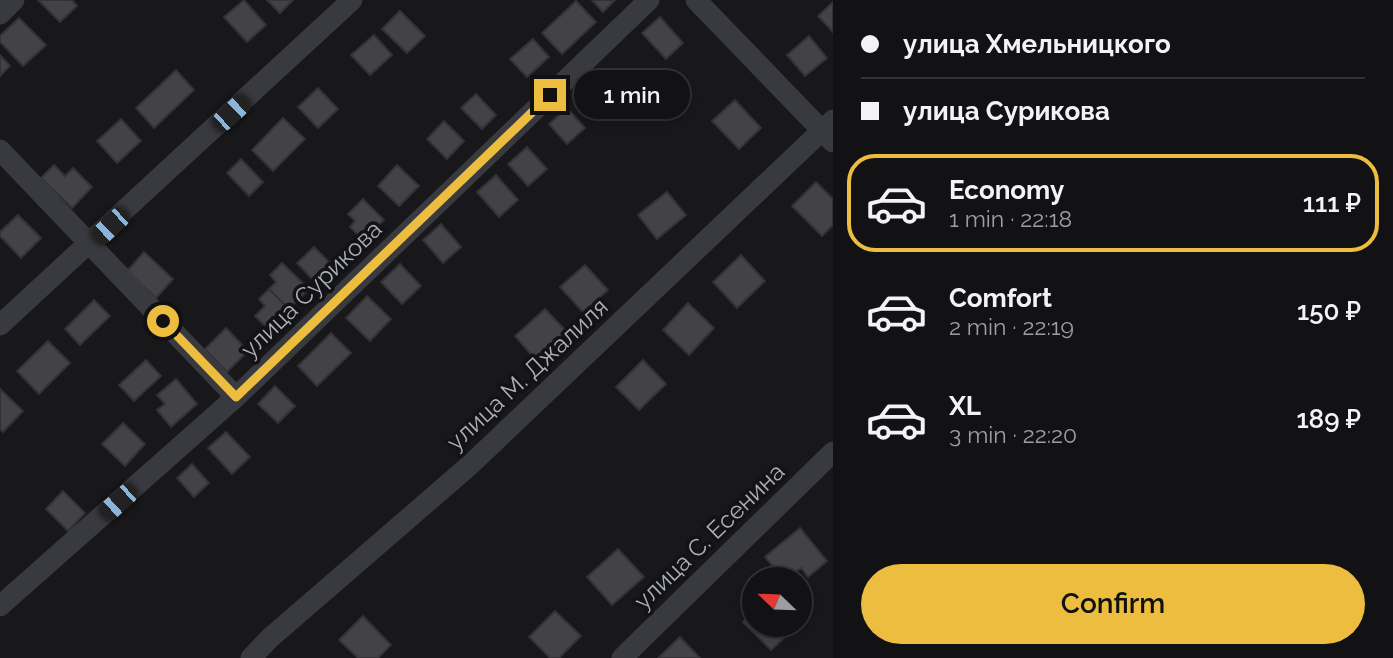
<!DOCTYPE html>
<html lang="en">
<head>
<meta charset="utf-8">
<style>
	:root { --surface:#121214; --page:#1b1b1d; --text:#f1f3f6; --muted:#9c9ea0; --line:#313234; --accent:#ecbd3e }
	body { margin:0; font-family:Raleway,sans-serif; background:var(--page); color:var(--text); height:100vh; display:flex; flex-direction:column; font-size:26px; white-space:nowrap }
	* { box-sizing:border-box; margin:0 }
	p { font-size:23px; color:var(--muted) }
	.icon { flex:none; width:38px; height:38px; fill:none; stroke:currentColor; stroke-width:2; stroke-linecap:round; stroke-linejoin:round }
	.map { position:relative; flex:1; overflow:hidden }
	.details { display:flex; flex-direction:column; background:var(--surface); width:560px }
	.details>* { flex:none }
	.guide { display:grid; align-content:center; height:154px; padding:0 28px; background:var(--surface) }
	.needle { width:46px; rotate:293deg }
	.buttons { position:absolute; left:742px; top:567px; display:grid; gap:14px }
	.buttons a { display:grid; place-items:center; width:70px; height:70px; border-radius:50%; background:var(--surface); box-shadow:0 4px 10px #0003,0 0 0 2px var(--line); font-size:35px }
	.end { position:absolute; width:32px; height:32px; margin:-16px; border:9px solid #ecbd3e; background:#111; box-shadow:0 0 0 4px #111 }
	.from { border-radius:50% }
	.bubble { position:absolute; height:49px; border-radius:24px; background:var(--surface); box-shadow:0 4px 10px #0003,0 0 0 2px var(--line); font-size:23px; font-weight:600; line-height:49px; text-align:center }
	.car { position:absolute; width:21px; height:42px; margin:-21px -10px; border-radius:9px; box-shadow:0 0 5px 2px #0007; background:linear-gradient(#222 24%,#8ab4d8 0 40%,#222 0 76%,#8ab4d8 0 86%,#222 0) }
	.guide b { display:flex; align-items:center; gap:24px; height:66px; font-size:26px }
	.guide b+b { border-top:2px solid var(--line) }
	.guide i { width:18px; height:18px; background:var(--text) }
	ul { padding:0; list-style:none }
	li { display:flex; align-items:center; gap:21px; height:98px; margin:0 14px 10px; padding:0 14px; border:4px solid transparent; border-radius:28px }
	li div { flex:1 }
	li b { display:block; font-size:26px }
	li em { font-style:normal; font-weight:600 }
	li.active { border-color:var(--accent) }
	li>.icon { width:63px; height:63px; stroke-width:1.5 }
	.primary-button { display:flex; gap:14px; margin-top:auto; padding:14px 28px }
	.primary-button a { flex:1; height:80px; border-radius:42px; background:var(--accent); color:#111; font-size:28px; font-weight:600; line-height:80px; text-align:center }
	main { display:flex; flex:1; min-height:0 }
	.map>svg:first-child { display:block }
	.building { fill:#434347; stroke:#333236; stroke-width:2 }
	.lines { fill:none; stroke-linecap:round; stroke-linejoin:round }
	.street { stroke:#393a3f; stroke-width:21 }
	.route { stroke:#ecbd3e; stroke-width:9 }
	.labels { text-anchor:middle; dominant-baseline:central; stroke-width:7; stroke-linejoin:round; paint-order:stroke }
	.street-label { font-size:24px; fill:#abafba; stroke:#131315 }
</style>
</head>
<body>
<main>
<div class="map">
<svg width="833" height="658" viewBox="0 0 833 658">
	<rect width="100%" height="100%" fill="#18181a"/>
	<path class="building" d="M 38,0 L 72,0 L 77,6 L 60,22 Z
		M 244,0 L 266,25 L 247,42 L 224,17 Z
		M 267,0 L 293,0 L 280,13 Z
		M 592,0 L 615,0 L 603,12 Z
		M 576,1 L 596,22 L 562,54 L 542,33 Z
		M 833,2 L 833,32 L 818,16 Z
		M 400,11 L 425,36 L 407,53 L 382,29 Z
		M 660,17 L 683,43 L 666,59 L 642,33 Z
		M 19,18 L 46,45 L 23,66 L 0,42 L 0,36 Z
		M 374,35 L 392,55 L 370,75 L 351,55 Z
		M 809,36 L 827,58 L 805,76 L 787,55 Z
		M 533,39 L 549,57 L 527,77 L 510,59 Z
		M 0,55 L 10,66 L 0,76 Z
		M 176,70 L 194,90 L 154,128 L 136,108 Z
		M 606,71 L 633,99 L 613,118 L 586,90 Z
		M 318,88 L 338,109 L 318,128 L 298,107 Z
		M 476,94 L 496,115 L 482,129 L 461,108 Z
		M 735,100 L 761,128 L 739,149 L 712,121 Z
		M 567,108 L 585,128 L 567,144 L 549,124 Z
		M 283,118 L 305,139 L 273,171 L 252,150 Z
		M 121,119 L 141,141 L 117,163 L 97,141 Z
		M 444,121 L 464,141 L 447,159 L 427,139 Z
		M 527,147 L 547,169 L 528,186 L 508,164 Z
		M 241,159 L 263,182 L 249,196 L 227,173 Z
		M 54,165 L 65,176 L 73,168 L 92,187 L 72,208 L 41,178 Z
		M 397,165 L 419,186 L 399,206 L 378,186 Z
		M 496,175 L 518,200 L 499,217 L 477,192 Z
		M 816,182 L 833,199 L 833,225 L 822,236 L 792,206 Z
		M 667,192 L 686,215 L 657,239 L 638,215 Z
		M 363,199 L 384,220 L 363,240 L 350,227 L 355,221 L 348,214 Z
		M 18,215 L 41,238 L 21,258 L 0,236 L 0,232 Z
		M 441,224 L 461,247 L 443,263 L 423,240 Z
		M 314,247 L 334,267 L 317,284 L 297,263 Z
		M 144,252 L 173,279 L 156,298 L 127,271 Z
		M 741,255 L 765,281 L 737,308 L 713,282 Z
		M 282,263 L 309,289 L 289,309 L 269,289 L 276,282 L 270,275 Z
		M 400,264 L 421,286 L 402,304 L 381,282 Z
		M 585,265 L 608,290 L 583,312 L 560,287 Z
		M 269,289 L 289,309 L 269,330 L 255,316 L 265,306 L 259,299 Z
		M 367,296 L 391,319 L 370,341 L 346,318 Z
		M 94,300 L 110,316 L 80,345 L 65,329 Z
		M 688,303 L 714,328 L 689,355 L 663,330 Z
		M 545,309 L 567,332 L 536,360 L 515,336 Z
		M 226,328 L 248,351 L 227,372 L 205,349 Z
		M 331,333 L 351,353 L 317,386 L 298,366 Z
		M 48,341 L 70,363 L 39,394 L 17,371 Z
		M 146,360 L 161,376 L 134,401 L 119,385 Z
		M 643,360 L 666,384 L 639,410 L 616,387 Z
		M 176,379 L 197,404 L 171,427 L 157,410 L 165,404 L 157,395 Z
		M 275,386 L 295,406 L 278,423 L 258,404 Z
		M 0,389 L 23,411 L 3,432 L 0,429 Z
		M 123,423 L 145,444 L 125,466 L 102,444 Z
		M 226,432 L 250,457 L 232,474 L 208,448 Z
		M 192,464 L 209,483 L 194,497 L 177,478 Z
		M 63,491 L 85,513 L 68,531 L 46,509 Z
		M 800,528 L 827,561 L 808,577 L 801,568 L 787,579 L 783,579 L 765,557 Z
		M 618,549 L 644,577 L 612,605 L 587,577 Z
		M 555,611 L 581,636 L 559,658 L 550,658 L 529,637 Z
		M 754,611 L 754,625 L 792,625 L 795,628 L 771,650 L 743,622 Z
		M 363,616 L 391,645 L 378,658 L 358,658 L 339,640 Z
		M 680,637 L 700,658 L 658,658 Z"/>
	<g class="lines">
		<path class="street" d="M 696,0 L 833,142
			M 0,14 L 14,0
			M 0,150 L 236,397
			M 0,325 L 352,0
			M 0,606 L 236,397 L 649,0
			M 251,658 L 270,638 L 470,465 L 833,120
			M 622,658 L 833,452"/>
	</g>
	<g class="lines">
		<path class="route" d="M 163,321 L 236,397 L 550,95"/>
	</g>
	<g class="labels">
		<g class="street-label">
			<text transform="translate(311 289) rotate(-44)">улица Сурикова</text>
			<text transform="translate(527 374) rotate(-43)">улица М. Джалиля</text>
			<text transform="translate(709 536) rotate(-44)">улица С. Есенина</text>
		</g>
	</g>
</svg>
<div class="buttons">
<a><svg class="needle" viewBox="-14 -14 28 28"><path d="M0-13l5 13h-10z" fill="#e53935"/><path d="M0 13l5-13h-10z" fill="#9c9ea0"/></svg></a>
</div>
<i class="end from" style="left:163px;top:321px"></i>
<i class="end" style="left:550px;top:95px"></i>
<div class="bubble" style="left:574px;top:70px;width:116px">1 min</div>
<i class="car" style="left:231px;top:113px;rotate:47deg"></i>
<i class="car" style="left:110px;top:226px;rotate:227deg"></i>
<i class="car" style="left:118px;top:502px;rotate:228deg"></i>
</div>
<section class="details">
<div class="guide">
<b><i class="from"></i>улица Хмельницкого</b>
<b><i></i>улица Сурикова</b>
</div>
<ul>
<li class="active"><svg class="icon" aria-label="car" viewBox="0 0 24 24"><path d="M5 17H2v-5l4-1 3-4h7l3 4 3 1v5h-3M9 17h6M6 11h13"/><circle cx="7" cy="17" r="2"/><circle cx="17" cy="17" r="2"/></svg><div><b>Economy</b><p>1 min · 22:18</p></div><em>111 ₽</em></li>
<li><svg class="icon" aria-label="car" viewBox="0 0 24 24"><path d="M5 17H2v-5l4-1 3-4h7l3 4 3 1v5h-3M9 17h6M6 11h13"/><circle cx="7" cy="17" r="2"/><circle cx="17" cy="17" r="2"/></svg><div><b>Comfort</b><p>2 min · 22:19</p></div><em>150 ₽</em></li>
<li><svg class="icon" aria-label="car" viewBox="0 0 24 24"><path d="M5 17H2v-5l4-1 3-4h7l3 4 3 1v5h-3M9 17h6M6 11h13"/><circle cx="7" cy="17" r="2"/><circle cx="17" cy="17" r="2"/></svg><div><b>XL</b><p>3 min · 22:20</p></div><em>189 ₽</em></li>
</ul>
<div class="primary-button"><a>Confirm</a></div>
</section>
</main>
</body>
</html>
